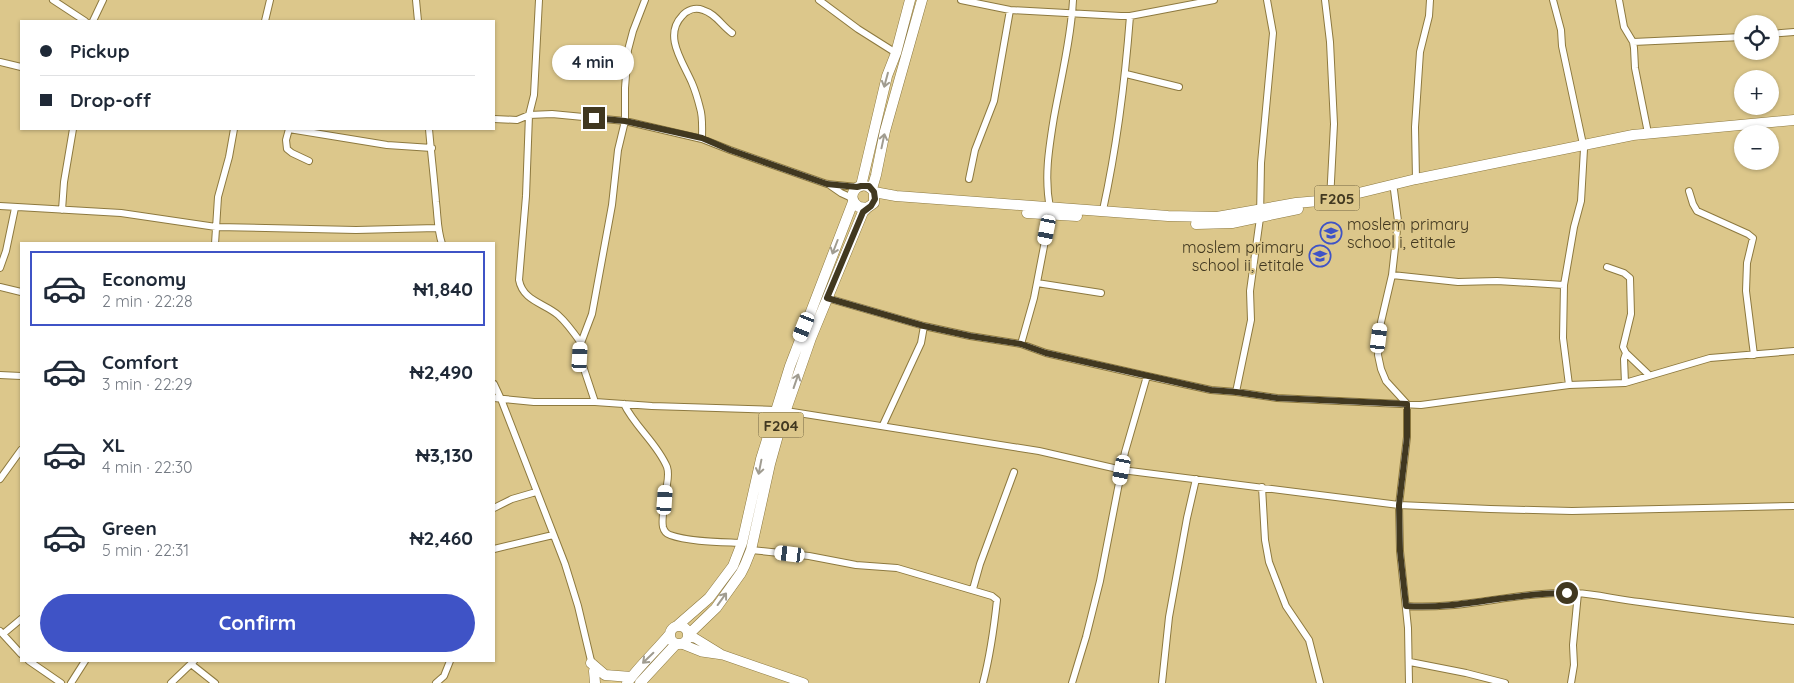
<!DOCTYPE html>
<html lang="en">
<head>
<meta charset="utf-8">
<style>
	:root { --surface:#fff; --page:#f2f2f3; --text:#1f2937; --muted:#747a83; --line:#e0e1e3; --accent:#3f53c6 }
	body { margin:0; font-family:Quicksand,sans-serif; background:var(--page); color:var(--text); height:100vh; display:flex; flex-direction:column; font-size:19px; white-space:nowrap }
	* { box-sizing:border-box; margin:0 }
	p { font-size:16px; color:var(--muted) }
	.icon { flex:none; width:28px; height:28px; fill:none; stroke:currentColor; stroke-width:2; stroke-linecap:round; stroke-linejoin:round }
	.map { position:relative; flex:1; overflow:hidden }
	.panel { position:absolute; left:20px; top:242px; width:475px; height:420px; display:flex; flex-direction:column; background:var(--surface); border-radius:0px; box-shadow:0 1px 4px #0004 }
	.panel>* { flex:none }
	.hud { position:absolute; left:20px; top:20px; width:475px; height:110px; border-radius:0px; box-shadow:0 1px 4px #0004; display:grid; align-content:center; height:110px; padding:0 20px; background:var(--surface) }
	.tools { position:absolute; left:1734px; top:15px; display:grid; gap:10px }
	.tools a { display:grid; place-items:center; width:45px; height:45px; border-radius:50%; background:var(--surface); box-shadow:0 1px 4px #0004; font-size:25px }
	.end { position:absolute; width:22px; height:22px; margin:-11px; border:6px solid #413820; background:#fff; box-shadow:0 0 0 2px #fff }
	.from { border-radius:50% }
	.bubble { position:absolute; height:35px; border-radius:18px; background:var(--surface); box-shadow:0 1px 4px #0004; font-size:16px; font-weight:700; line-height:35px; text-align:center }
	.car { position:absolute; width:15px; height:30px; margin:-15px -8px; border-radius:6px; box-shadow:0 0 4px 1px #0007; background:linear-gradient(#fff 24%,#345 0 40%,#fff 0 76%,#345 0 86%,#fff 0) }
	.hud b { display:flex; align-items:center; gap:18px; height:48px; font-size:19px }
	.hud b+b { border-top:1px solid var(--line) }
	.hud i { width:12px; height:12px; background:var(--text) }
	ul { padding:9px 0 0; list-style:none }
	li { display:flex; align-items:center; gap:15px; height:75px; margin:0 10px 8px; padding:0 10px; border:2px solid transparent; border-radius:0px }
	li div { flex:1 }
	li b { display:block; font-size:19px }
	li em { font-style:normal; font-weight:700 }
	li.active { border-color:var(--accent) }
	li>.icon { width:45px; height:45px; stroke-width:1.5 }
	.primary-button { display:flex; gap:10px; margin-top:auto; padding:10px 20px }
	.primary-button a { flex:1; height:58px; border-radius:30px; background:var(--accent); color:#fff; font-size:20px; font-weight:700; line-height:58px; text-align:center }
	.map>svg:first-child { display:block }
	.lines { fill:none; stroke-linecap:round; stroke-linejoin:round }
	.street-casing { stroke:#8d793f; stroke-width:8 }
	.secondary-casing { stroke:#8d793f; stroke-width:10 }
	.primary-casing { stroke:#8d793f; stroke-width:11 }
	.street { stroke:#fff; stroke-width:6 }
	.secondary { stroke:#fff; stroke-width:9 }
	.primary { stroke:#fff; stroke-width:10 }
	.oneway { stroke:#a09c90 }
	.route { stroke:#413820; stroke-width:6 }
	.labels { text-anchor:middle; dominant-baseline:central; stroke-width:4; stroke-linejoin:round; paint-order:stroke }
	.shield { fill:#dcc78b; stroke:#706340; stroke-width:1 }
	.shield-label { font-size:15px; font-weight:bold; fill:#413820 }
	.poi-label { font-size:16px; fill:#413820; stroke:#dcc78b; text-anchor:start }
</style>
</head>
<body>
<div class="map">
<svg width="1794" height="683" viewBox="0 0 1794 683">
	<rect width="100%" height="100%" fill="#dcc78b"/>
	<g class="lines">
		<g class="street-casing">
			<path id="street" d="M 53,0 L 85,21
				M 416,0 L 418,21
				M 539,0 L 534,95 L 529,115 L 526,196 L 519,280 C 523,301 544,303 558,315 C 567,323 574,333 581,343 L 580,357 L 595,402
				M 819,0 L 858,29 L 896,53
				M 961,0 L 1010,10 L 1121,16 L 1130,16 L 1214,0
				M 1325,0 L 1330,42 L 1334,124 L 1330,200
				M 1553,0 L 1561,30 L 1562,46 L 1584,149 L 1581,201 L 1574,227 L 1564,285 L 1563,338 L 1569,385
				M 1619,0 L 1624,27 L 1633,42 L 1634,48 L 1635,68 L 1648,133
				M 93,21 L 103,0
				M 265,21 L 270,0
				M 1770,34 L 1794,32
				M 1633,42 L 1742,37
				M 0,62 L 21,67
				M 1126,74 L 1179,87
				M 494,119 L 517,120 L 529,115 L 552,114 L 625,121 L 702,139 L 730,150 L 827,184 L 857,187
				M 289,129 L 387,145 L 432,148
				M 289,129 L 286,140 L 287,149 L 292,153 L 309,161
				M 429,129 C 431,153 434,177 436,202 C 438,218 437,228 442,244
				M 702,139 C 702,129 703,117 700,108 C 698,100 695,90 692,83 C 683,62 663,36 682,16 C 687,10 695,7 703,10 C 716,14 721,25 732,33
				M 969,179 L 975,150 L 994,101 L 1010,10
				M 1416,179 L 1415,127 L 1420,52 L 1429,16 L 1430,0
				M 828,184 L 841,193 L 852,198
				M 1394,190 L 1398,221 L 1392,275 L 1381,322 L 1378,355 L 1381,369 L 1386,381 L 1407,404 L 1407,437 L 1399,505 L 1400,551 L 1408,628 L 1409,683
				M 1689,191 L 1693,204 L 1697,211 L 1748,234 L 1753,238 L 1747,263 L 1746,291 L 1754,355
				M 0,206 L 121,213 L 216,227 L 356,230 L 437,228
				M 1050,208 C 1044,177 1049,148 1054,117 C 1061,78 1071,39 1073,0
				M 62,210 L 64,182 L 73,129
				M 1103,210 C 1117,146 1125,82 1130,16
				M 215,244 L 218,197 L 229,157 L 234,129
				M 1607,267 L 1624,273 L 1630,278 L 1631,314 L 1623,347 L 1626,353 L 1649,375
				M 0,268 L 6,251 L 15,208
				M 1392,275 L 1458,282 L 1497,281 L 1564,285
				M 1037,283 L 1101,293
				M 0,287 L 21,292
				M 827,298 L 924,326 L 970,336 L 1021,344 L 1046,353 L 1147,376 L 1211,390 L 1236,392 L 1277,398 L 1421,405 L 1569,385 L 1625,383 L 1710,358 L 1794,351
				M 581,343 L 592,314 L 612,205 L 618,150 L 625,121 L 625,88 L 628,50 L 633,31 L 645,0
				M 1021,344 L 1034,298 L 1050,215
				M 0,375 L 21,376
				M 1625,383 L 1624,359 L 1626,353
				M 494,384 L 501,399 L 565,564 L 578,606 L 592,665
				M 1236,392 L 1251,320 L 1250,291 L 1260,218 L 1261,163 L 1273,33 L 1267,0
				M 494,398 L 534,402 L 595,402 L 652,406 L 776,410
				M 624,404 C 635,427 657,443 667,467 C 670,476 666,485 666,493 C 665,504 661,518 663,527 C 664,531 667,534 670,535 C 689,542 722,542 742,543
				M 786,411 L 1039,451 L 1122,470 L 1399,505 L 1490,509 L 1572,511 L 1794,506
				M 883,425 L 921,343 L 924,326
				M 0,479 L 21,450
				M 1262,487 L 1265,540 L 1269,562 L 1286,606 L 1309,640 L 1320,683
				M 494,508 L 512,499 L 536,492
				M 494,549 L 553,535
				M 751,550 L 809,556 L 856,565 L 897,568 L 992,596 L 997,600 C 994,628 990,656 983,683
				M 973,589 L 980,564 L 1014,472
				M 1406,606 C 1463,610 1519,591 1576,593 C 1597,594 1618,600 1640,602 C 1691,609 1742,616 1794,621
				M 0,631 L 21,654
				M 3,634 L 21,619
				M 29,661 L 61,683
				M 1410,662 L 1466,673 L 1505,683
				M 191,664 L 215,683
				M 71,683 L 85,661
				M 171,683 L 194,661
				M 436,683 L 444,676 L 450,661
				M 1072,683 L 1086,637 L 1100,581 L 1125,452 L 1147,376
				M 1162,683 L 1169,617 L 1187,518 L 1196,479
				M 1571,683 L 1574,665 L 1573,645 L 1578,593"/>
		</g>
		<g class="secondary-casing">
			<path id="secondary" d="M 688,637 L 695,638 L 721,654
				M 682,644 L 702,652 L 723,655 L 804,683"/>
		</g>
		<g class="primary-casing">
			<path id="primary" d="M 861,186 L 887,76 L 896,53 L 910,0
				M 872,189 L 876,175 L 885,131 L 922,0
				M 874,192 L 874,203 L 867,208 L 859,207 C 842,196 862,175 874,192 L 896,196 L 1168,216 L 1217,217 L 1296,203 L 1330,200 L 1416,179 L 1633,135 L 1794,120
				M 1027,213 L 1077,216
				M 1196,224 L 1232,223 L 1298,209
				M 678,625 L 709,598 L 733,566 L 742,543 L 761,459 L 790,366 L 853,202
				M670 635a9 9 0 1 1 18 0a9 9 0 1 1-18 0Z
				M 689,634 L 716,608 L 741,573 L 745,565 L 751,550 L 770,464 L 782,421 L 811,338 L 863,212 L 867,208
				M 591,663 L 605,675 L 631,677
				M 594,671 L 595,683
				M 627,683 C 640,665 656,651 670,634
				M 640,683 L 676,644"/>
		</g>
		<use href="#street" class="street"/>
		<use href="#secondary" class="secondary"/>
		<use href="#primary" class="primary"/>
	</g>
	<defs><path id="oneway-shaft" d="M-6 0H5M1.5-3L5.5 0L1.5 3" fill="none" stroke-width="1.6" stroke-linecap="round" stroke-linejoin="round" transform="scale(1.25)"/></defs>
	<g class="oneway">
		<use href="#oneway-shaft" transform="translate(886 80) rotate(105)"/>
		<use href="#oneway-shaft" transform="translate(883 141) rotate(-78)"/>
		<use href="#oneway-shaft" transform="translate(835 247) rotate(111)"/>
		<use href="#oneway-shaft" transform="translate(796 381) rotate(-71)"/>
		<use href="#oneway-shaft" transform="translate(760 467) rotate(101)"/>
		<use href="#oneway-shaft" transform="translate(722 599) rotate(-54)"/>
		<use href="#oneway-shaft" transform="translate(648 658) rotate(136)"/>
	</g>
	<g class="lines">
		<path class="route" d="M 594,118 L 625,121 L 702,138 L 730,150 L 827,184 L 857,187 L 861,186 L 869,186 L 874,192 L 875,199 L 871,206 L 863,212 L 827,298 L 924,326 L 970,336 L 1021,344 L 1046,353 L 1211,390 L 1236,392 L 1277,398 L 1407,404 L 1407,437 L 1399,505 L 1400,551 L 1406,606 C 1460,610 1513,592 1567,593"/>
	</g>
	<defs>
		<g id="school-ring" transform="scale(1.125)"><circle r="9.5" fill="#dcc78b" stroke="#3f53c6" stroke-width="1.5"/><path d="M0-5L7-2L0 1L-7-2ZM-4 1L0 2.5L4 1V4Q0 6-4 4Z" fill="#3f53c6"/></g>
	</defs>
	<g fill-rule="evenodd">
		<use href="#school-ring" x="1331" y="233"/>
		<use href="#school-ring" x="1320" y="256"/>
	</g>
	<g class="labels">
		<g class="shield">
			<rect x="1314.5" y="185.5" width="45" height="25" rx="4"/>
			<rect x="758.5" y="412.5" width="45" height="25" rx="4"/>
		</g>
		<g class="shield-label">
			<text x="1337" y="198">F205</text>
			<text x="781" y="425">F204</text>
		</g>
		<g class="poi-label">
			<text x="1347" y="224">moslem primary<tspan x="1347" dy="18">school i, etitale</tspan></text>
			<text x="1304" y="247" text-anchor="end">moslem primary<tspan x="1304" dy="18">school ii, etitale</tspan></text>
		</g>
	</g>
</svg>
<div class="tools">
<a><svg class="icon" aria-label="locate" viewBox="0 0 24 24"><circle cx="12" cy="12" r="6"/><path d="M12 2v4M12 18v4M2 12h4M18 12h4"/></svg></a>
<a>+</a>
<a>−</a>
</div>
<i class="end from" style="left:1567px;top:593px"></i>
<i class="end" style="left:594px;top:118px"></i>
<div class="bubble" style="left:552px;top:45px;width:82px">4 min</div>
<i class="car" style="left:1047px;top:230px;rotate:191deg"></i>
<i class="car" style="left:804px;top:327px;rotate:202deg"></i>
<i class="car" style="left:1379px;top:338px;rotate:7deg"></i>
<i class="car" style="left:580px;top:357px;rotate:3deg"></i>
<i class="car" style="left:1122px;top:470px;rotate:191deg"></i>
<i class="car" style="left:665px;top:500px;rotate:4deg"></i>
<i class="car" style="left:790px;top:554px;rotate:277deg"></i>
<div class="hud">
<b><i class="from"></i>Pickup</b>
<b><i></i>Drop-off</b>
</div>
<section class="panel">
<ul>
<li class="active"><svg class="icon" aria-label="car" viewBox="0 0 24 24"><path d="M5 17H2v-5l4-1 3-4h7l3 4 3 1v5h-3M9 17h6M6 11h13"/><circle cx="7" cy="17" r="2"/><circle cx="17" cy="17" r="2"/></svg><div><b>Economy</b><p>2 min · 22:28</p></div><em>₦1,840</em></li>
<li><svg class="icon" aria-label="car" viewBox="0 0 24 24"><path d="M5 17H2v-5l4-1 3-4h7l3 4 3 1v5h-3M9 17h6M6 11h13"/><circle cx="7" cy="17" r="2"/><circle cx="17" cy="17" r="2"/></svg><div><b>Comfort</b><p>3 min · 22:29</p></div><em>₦2,490</em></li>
<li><svg class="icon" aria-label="car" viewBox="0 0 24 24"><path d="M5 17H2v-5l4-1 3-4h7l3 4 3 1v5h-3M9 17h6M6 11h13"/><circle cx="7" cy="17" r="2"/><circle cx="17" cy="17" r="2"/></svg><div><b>XL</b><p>4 min · 22:30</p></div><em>₦3,130</em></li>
<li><svg class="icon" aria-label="car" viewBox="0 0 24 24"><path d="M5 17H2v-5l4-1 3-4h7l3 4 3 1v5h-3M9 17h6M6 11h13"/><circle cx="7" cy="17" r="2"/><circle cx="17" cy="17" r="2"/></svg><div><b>Green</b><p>5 min · 22:31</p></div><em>₦2,460</em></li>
</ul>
<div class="primary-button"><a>Confirm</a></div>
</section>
</div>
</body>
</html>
